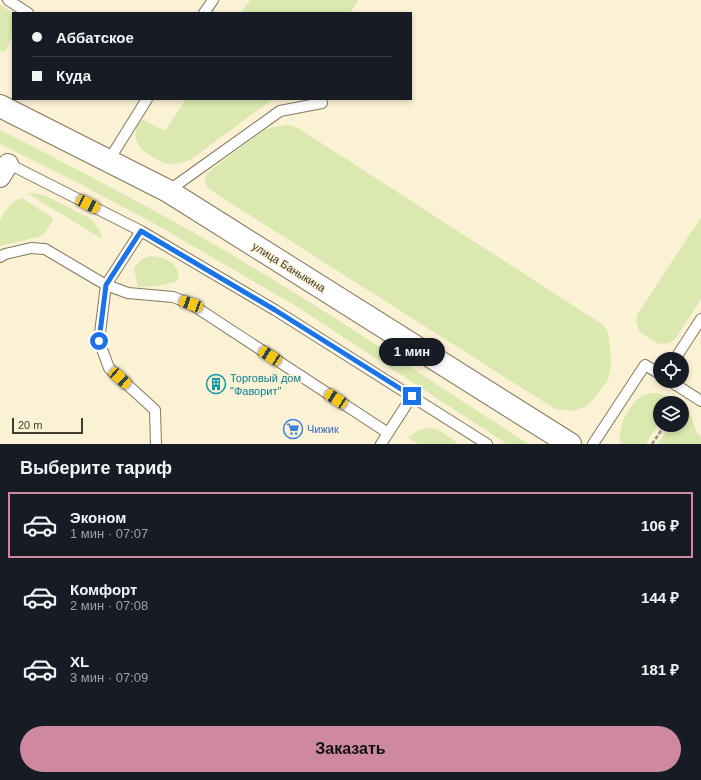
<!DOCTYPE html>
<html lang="ru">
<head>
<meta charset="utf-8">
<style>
	:root { --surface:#171b24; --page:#242831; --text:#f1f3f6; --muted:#9ea1a6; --line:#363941; --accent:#ce89a1 }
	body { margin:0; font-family:Helvetica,sans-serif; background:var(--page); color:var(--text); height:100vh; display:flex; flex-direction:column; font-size:15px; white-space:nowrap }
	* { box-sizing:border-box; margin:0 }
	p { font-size:13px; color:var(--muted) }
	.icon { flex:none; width:22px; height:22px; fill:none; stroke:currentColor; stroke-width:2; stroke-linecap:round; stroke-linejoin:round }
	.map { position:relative; height:444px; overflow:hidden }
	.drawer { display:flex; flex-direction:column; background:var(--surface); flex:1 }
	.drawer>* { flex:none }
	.top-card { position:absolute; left:12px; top:12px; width:400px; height:88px; border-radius:0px; box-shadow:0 2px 6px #0003; display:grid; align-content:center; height:88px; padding:0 20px; background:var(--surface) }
	.controls { position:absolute; left:653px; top:352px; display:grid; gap:8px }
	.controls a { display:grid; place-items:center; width:36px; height:36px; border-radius:50%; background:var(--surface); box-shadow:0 2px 6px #0003; font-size:20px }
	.scale { position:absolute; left:12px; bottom:10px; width:71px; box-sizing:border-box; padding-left:4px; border:2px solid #3f3c30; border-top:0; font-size:11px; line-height:14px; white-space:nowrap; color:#3f3c30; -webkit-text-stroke:3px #fbf1d5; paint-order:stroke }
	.end { position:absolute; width:18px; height:18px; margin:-9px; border:5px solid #1a73e8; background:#fff; box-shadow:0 0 0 2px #fff }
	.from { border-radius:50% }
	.bubble { position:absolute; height:28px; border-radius:14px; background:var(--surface); box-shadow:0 2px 6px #0003; font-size:13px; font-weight:700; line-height:28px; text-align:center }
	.car { position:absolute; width:12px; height:24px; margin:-12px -6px; border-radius:5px; box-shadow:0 0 3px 1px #0007; background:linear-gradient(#f5c518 24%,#345 0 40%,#f5c518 0 76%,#345 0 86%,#f5c518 0) }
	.top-card b { display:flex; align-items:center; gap:14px; height:38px; font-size:15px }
	.top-card b+b { border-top:1px solid var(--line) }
	.top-card i { width:10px; height:10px; background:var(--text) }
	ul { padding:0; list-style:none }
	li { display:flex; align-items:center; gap:12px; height:66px; margin:0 8px 6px; padding:0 12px; border:2px solid transparent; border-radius:0px }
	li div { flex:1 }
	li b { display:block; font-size:15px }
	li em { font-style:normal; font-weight:700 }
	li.current { border-color:var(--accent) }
	li>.icon { width:36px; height:36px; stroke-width:1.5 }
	h2 { padding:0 20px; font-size:18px; line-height:48px }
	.button { display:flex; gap:8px; margin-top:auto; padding:8px 20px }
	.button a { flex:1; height:46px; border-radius:24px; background:var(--accent); color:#111; font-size:16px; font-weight:700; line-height:46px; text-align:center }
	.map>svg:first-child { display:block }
	.green { fill:#dbe9b0 }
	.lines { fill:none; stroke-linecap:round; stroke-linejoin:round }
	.service-casing { stroke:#81785f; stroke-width:12 }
	.minor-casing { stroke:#81785f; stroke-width:22 }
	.primary-casing { stroke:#81785f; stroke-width:24 }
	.path { stroke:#9a9380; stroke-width:2.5; stroke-dasharray:4 2; stroke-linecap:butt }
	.service { stroke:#fff; stroke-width:10 }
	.minor { stroke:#fff; stroke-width:20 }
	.primary { stroke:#fff; stroke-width:22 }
	.route { stroke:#1a73e8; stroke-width:5 }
	.labels { text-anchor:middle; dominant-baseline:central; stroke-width:3; stroke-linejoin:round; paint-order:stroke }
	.street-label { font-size:11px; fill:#3f3c30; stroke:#fbf1d5 }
	.culture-label { font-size:11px; fill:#0d838f; stroke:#fbf1d5; text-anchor:start }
	.shop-label { font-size:11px; fill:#366cbe; stroke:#fbf1d5; text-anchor:start }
</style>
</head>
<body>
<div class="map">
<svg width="701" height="444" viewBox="0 0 701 444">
	<rect width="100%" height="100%" fill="#fbf1d5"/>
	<path class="green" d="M 250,0 L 358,0 L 350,13 L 241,13 Z
		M 0,5 L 13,13 L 13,34 L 5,52 L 0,50 Z
		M 186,99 L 273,99 L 190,160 C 172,166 167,166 151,156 C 134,146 133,136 139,118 L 165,131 Z
		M 289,125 L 298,128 L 602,324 L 608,332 L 610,348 L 611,366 L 608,380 L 593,400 L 585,407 L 571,411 L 555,409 L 212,191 C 205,185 203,182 207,173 L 264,130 L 278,126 Z
		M 0,130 C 81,171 161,213 239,259 C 337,317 432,382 528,444 L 507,444 L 294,305 L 155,224 L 78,183 L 0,144 Z
		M 27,193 L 35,193 L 46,196 L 91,219 L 99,229 L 102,239 Z
		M 22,198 L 51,217 L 53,220 L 44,234 L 38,237 L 0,246 C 0,238 0,230 0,223 C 1,214 13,200 22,198 Z
		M 701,217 L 701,299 L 676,338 L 670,343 L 659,344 L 639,331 L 636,321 L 637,315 Z
		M 151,256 C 164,257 175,261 179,275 L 176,282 L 157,286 L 138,287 L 134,268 C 139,261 143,258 151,256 Z
		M 651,393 C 660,393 666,395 673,400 L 671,403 L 660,403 L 660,421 L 646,444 L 621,444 C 616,429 629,404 642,396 C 644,395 648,394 651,393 Z
		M 684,407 L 688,409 L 697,433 L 701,436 L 701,444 L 658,444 L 670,425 L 682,425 L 682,408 Z
		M 427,428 L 437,429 L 459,444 L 418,444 L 408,438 L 418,430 Z"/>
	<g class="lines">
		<g class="service-casing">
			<path id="service" d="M 8,0 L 28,13
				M 204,13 L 213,0
				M 109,160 L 147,99
				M 5,162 L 141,231 L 275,310 L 487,444
				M 168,191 L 280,111 L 322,103
				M 141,231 L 106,285 L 99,341 L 109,368 L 155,410 L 156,444
				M 0,257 L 5,254 L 31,248 L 45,249 L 106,285 L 128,293 L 173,297 L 191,304 L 388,433
				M 675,359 L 701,319
				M 670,381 L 701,401
				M 381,444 L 412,396
				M 593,444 L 645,365 L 660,374"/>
		</g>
		<g class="minor-casing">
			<path id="minor" d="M 0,177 L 8,164"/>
		</g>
		<g class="primary-casing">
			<path id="primary" d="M 0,106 L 168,191 L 570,444"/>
		</g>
		<path class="path" d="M 652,444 L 665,425"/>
		<use href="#service" class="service"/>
		<use href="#minor" class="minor"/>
		<use href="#primary" class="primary"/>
	</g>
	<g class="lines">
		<path class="route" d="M 99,341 L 106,285 L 141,231 L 275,310 L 412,396"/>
	</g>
	<defs>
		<g id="building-ring" transform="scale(1)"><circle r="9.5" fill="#fbf1d5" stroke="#0f9aa8" stroke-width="1.5"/><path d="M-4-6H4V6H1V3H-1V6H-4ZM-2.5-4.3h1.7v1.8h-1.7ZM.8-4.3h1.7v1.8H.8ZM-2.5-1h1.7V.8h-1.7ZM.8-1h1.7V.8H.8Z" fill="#0f9aa8"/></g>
		<g id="supermarket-ring" transform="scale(1)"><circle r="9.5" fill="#fbf1d5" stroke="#3f7fe0" stroke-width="1.5"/><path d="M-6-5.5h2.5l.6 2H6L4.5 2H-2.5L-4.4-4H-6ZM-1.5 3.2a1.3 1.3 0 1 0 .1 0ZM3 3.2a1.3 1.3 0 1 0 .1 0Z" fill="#3f7fe0"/></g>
	</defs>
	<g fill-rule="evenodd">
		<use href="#building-ring" x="216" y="384"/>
		<use href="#supermarket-ring" x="293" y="429"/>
	</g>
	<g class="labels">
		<g class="street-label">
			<text transform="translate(289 267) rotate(32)">улица Баныкина</text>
		</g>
		<g class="culture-label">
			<text x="230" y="378">Торговый дом<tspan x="230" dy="13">"Фаворит"</tspan></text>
		</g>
		<g class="shop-label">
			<text x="307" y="429">Чижик</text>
		</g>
	</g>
</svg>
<div class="controls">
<a><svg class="icon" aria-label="locate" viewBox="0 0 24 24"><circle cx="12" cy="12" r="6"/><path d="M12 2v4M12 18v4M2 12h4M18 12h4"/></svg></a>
<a><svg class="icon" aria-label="layers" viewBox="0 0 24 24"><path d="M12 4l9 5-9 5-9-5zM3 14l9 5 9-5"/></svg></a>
</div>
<div class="scale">20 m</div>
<i class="end from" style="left:99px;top:341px"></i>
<i class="end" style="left:412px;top:396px"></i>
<div class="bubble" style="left:379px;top:338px;width:66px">1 мин</div>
<i class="car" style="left:88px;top:204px;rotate:117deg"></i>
<i class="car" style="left:191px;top:304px;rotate:290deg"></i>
<i class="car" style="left:270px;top:356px;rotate:303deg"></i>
<i class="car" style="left:120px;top:378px;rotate:132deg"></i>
<i class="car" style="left:336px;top:399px;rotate:303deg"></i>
<div class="top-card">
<b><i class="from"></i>Аббатское</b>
<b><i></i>Куда</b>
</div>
</div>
<section class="drawer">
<h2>Выберите тариф</h2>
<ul>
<li class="current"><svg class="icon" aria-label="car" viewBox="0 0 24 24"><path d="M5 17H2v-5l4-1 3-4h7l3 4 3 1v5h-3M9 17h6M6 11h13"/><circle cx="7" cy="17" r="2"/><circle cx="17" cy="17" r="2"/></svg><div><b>Эконом</b><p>1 мин · 07:07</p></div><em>106 ₽</em></li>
<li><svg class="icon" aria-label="car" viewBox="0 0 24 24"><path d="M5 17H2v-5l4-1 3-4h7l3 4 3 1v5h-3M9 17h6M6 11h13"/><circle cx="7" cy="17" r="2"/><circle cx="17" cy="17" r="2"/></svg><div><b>Комфорт</b><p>2 мин · 07:08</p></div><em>144 ₽</em></li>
<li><svg class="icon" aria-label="car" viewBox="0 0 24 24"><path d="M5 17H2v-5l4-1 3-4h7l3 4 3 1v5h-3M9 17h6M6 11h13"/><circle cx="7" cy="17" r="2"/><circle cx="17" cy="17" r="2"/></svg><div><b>XL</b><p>3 мин · 07:09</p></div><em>181 ₽</em></li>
</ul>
<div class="button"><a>Заказать</a></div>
</section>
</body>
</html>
